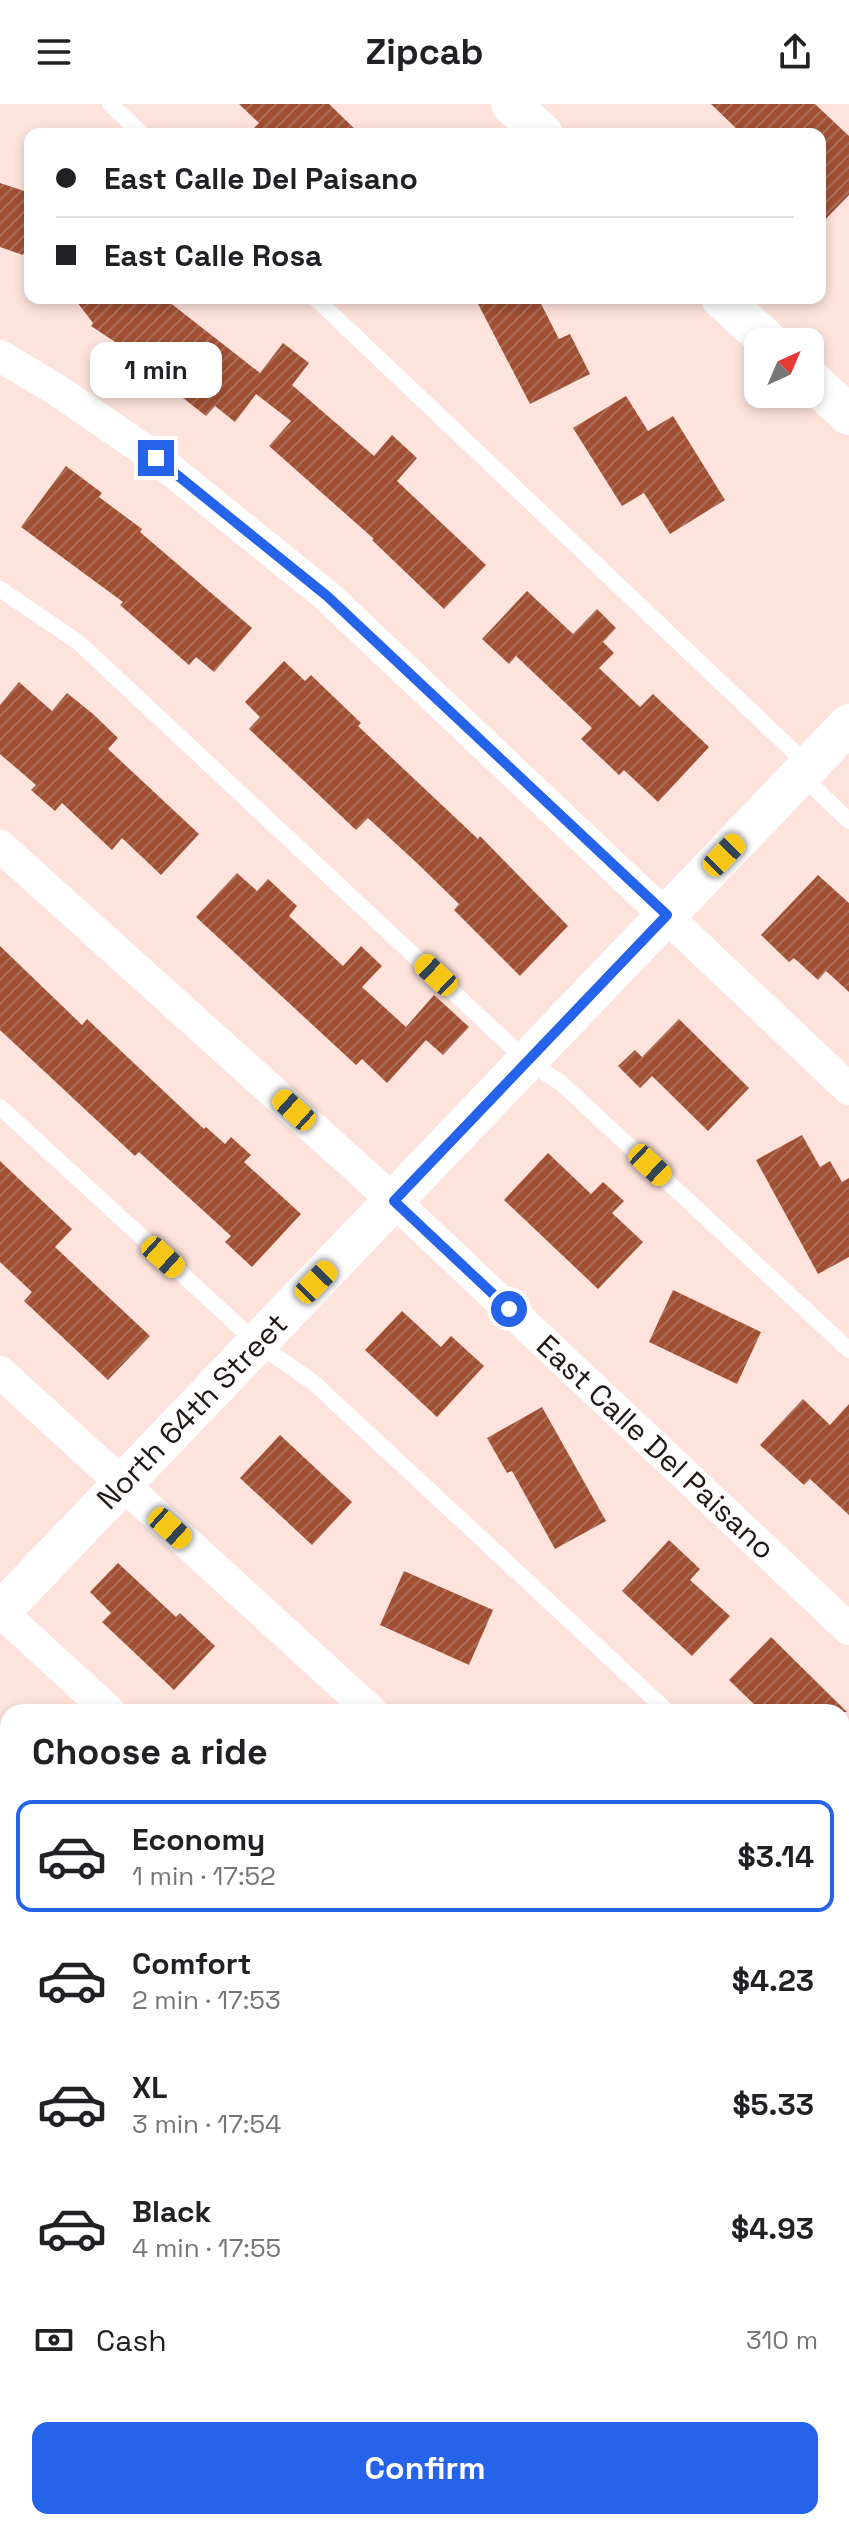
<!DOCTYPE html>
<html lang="en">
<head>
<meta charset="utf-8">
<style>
	:root { --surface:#fff; --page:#f6f6f6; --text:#202124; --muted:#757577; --line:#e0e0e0; --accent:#2563eb }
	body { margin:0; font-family:"Space Grotesk",sans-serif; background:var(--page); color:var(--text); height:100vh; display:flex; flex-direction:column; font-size:30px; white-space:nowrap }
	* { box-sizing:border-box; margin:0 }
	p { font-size:26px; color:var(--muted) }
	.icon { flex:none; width:44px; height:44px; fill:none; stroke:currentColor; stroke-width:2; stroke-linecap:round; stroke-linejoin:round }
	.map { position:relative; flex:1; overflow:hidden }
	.panel { position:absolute; left:0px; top:1600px; width:850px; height:826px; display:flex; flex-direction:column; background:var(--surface); border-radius:24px 24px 0 0; box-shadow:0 4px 12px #0003 }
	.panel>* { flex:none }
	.banner { position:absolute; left:24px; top:24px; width:802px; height:176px; border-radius:16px; box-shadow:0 4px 12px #0003; display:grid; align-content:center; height:176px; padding:0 32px; background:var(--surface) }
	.needle { width:52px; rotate:44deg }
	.tools { position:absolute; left:744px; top:224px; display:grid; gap:16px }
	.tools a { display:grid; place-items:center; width:80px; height:80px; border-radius:16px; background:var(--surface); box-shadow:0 4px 12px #0003; font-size:40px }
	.end { position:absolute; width:36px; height:36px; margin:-18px; border:10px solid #2563eb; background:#fff; box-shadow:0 0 0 4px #fff }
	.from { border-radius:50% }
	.bubble { position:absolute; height:56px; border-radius:16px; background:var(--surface); box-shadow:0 4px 12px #0003; font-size:26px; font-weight:700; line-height:56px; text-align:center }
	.car { position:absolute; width:24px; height:48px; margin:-24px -12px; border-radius:10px; box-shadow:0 0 6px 2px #0007; background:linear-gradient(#f5c518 24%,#345 0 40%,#f5c518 0 76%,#345 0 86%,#f5c518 0) }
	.banner b { display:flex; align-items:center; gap:28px; height:76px; font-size:30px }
	.banner b+b { border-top:2px solid var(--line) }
	.banner i { width:20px; height:20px; background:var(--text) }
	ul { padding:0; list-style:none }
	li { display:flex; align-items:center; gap:24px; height:112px; margin:0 16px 12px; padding:0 16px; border:4px solid transparent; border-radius:16px }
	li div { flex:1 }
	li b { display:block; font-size:30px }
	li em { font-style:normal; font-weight:700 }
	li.active { border-color:var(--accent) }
	li>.icon { width:72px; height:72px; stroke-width:1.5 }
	h2 { padding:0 32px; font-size:36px; line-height:96px }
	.pay { display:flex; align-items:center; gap:20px; height:88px; padding:0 32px; font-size:30px }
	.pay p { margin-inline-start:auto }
	.primary-button { display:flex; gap:16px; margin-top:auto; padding:16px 32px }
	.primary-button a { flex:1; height:92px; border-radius:16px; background:var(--accent); color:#fff; font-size:32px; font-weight:700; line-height:92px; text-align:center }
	header { display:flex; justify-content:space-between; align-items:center; height:104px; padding:0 32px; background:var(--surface); font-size:36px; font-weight:700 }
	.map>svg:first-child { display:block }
	.water { fill:url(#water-waves) }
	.building { fill:url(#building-hatch) }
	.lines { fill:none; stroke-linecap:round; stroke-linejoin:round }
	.path { stroke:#8b7a74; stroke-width:5; stroke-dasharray:6 4; stroke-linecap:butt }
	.service { stroke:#fff; stroke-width:16 }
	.minor { stroke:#fff; stroke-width:32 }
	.tertiary { stroke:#fff; stroke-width:40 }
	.secondary { stroke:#fff; stroke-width:44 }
	.route { stroke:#2563eb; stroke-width:10 }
	.labels { text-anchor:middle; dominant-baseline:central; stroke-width:7; stroke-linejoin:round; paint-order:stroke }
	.street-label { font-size:30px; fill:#211815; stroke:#fff }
</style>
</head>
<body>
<header><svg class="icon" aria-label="menu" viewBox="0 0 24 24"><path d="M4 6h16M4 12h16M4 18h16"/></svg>Zipcab<svg class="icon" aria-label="share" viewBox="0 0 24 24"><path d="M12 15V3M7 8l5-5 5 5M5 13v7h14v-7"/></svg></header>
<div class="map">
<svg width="849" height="2425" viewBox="0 0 849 2425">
	<defs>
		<pattern id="water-waves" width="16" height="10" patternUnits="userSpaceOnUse" patternTransform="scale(2)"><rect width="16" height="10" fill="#da8466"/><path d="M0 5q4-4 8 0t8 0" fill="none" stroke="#b06b53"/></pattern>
		<pattern id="building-hatch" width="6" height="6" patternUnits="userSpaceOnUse" patternTransform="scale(2)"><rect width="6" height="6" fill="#a15033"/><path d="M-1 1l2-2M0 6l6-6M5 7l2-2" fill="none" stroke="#a9705b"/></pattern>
	</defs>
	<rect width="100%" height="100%" fill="#fde3db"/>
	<path class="water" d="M 0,1875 L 8,1877 L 8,1977 L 0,1975 Z
		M 842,2068 L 849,2070 L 849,2174 L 842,2172 Z"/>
	<path class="building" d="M 239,0 L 329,0 L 360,30 L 248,30 L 259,19 Z
		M 711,0 L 815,0 L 849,32 L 849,91 L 820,121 L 820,30 L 742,30 Z
		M 0,79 L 30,89 L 30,131 L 23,151 L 0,143 Z
		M 74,194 L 164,194 L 260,269 L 283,239 L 309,259 L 292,281 L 374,352 L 392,331 L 417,354 L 397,377 L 486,461 L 444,505 L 372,436 L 374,435 L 269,342 L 291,317 L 256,290 L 235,318 L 215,302 L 206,312 L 150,268 L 153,263 L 91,222 L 93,219 Z
		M 475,194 L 538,194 L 559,235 L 570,230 L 590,270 L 530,300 Z
		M 626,292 L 648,327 L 673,312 L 725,396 L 670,430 L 644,389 L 622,402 L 573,324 Z
		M 66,362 L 102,389 L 99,393 L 142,425 L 140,428 L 252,524 L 214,568 L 196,553 L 189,561 L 120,501 L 123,498 L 21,423 Z
		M 527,487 L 573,530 L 597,505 L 616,524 L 603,538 L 614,549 L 599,564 L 640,603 L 653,590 L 709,643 L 658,698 L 624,666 L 619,671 L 581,635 L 592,624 L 516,552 L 509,560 L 482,535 Z
		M 284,557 L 305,577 L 311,571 L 361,619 L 358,622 L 478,735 L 480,732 L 568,822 L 520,872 L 454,806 L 459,800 L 418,760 L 368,714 L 356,726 L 249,625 L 260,613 L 245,598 Z
		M 19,578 L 52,607 L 67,589 L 93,610 L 118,634 L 108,645 L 199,730 L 161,771 L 122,734 L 112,746 L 62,699 L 55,707 L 31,686 L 36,681 L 0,650 L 0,601 Z
		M 237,769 L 257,787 L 268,775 L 297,802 L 289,812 L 343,862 L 361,842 L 382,862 L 362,883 L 406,923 L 434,891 L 469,923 L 443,951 L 426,936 L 387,979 L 362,955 L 356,961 L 196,813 Z
		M 818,771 L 849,799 L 849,888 L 826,867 L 818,876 L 794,854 L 789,858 L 761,831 Z
		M 0,842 L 82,921 L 87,915 L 204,1025 L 206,1023 L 225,1040 L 231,1033 L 251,1051 L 244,1058 L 301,1110 L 252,1163 L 225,1138 L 231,1132 L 139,1048 L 135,1052 L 0,926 Z
		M 679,915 L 749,984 L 708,1027 L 652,972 L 640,984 L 618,962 L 635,946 L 642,953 Z
		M 802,1031 L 820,1063 L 830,1057 L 842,1078 L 849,1074 L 849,1153 L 818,1170 L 756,1056 Z
		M 548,1049 L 591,1090 L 603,1078 L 624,1097 L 612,1109 L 643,1138 L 598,1185 L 504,1096 Z
		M 0,1057 L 72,1125 L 55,1143 L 150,1232 L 108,1276 L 24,1197 L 32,1188 L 0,1158 Z
		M 673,1186 L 761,1228 L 737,1280 L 649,1238 Z
		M 402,1207 L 441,1243 L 451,1232 L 484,1262 L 437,1313 L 365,1246 Z
		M 803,1295 L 830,1321 L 849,1300 L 849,1411 L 810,1375 L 804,1381 L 760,1341 Z
		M 542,1303 L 606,1417 L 555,1445 L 512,1367 L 507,1369 L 487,1334 Z
		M 280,1331 L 352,1398 L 312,1441 L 240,1374 Z
		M 669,1436 L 700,1465 L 690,1476 L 730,1512 L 692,1552 L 622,1487 Z
		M 118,1459 L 176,1513 L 180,1509 L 215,1542 L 174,1586 L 102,1518 L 111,1509 L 90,1488 Z
		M 404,1467 L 493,1506 L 469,1561 L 380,1521 Z
		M 771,1533 L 847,1608 L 762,1608 L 729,1576 Z"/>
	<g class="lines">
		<path class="path" d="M 0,1862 L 8,1864
			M 0,1996 L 8,1998
			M 842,2051 L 849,2053
			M 842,2191 L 849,2193"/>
		<path class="service" d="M 110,0 L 142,30
			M 315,194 L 808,661
			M 0,485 L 78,538 L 527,957 L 561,979 L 849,1246
			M 801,671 L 849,717
			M 0,1003 L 257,1239 L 314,1279 L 668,1608
			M 575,2425 L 581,2418"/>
		<path class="minor" d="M 0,252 L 57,286 L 156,354 L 327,492 L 849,985
			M 0,742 L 394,1097 L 849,1525
			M 0,1268 L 372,1608
			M 1,1508 L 110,1608
			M 842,1697 L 849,1689
			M 842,1852 L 849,1853
			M 289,2425 L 296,2418"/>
		<path class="tertiary" d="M 511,0 L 543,30
			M 721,194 L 769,238
			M 810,275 L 849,311
			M 0,1508 L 849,620"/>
		<path class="secondary" d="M 0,2043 L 8,2045
			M 0,2107 L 8,2109
			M 842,2255 L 849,2257
			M 842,2318 L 849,2320"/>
	</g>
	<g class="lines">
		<path class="route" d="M 156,354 L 327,492 L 667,811 L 394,1097 L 509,1205"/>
	</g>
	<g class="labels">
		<g class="street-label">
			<text transform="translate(192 1307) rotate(-46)">North 64th Street</text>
			<text transform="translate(656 1343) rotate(43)">East Calle Del Paisano</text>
		</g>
	</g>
</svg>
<div class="tools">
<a><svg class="needle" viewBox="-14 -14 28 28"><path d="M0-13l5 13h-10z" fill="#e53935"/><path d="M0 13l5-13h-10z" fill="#757577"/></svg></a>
</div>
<i class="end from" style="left:509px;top:1205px"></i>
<i class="end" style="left:156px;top:354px"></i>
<div class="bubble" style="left:90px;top:238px;width:132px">1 min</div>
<i class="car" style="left:724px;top:751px;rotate:44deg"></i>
<i class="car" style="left:436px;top:871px;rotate:313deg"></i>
<i class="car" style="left:294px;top:1006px;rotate:312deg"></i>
<i class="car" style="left:650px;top:1061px;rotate:133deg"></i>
<i class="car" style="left:163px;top:1153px;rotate:132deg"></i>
<i class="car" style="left:316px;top:1178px;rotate:44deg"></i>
<i class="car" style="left:170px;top:1424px;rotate:132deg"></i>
<div class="banner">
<b><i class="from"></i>East Calle Del Paisano</b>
<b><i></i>East Calle Rosa</b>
</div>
<section class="panel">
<h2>Choose a ride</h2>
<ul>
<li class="active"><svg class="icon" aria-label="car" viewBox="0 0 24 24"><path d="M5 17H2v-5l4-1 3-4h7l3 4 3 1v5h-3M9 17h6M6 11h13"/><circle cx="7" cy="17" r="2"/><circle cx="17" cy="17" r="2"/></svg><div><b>Economy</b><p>1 min · 17:52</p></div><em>$3.14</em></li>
<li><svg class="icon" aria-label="car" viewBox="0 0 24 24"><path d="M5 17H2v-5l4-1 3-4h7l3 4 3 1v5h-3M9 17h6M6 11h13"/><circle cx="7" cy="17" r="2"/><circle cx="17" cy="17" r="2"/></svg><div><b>Comfort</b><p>2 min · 17:53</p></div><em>$4.23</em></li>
<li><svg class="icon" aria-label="car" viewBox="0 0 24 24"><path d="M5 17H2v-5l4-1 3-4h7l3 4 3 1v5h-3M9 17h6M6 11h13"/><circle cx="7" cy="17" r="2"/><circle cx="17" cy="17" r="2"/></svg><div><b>XL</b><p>3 min · 17:54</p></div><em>$5.33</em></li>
<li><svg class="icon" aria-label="car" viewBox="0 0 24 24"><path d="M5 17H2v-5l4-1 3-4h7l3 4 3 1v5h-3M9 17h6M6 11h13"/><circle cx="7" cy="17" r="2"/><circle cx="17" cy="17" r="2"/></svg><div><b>Black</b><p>4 min · 17:55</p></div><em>$4.93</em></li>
</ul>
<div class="pay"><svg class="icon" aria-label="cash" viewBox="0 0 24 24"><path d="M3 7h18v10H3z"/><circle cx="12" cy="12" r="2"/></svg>Cash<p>310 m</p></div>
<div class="primary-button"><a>Confirm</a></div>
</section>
</div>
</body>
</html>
